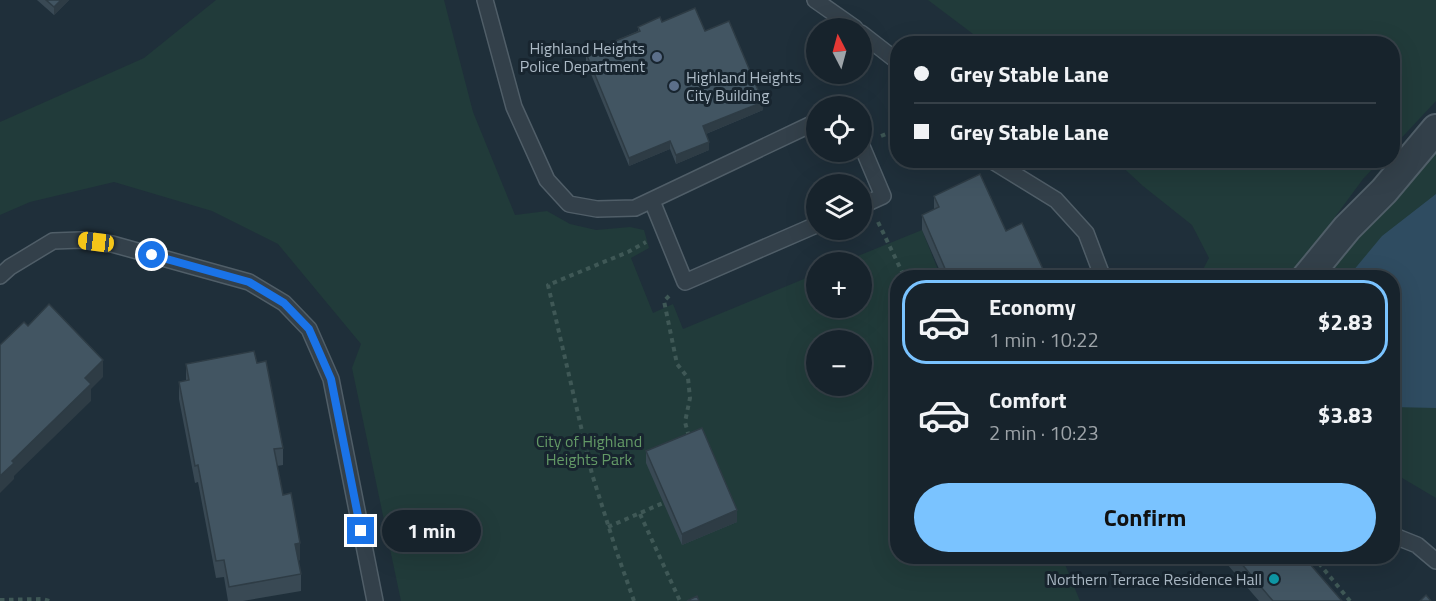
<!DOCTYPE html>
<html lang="en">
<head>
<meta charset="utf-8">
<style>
	:root { --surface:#17232c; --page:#242f38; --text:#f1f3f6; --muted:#9ea4a9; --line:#364048; --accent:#7ac3ff }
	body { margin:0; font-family:"Titillium Web",sans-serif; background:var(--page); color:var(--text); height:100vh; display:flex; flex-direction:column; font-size:22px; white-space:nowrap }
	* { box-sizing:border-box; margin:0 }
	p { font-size:20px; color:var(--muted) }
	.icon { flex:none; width:33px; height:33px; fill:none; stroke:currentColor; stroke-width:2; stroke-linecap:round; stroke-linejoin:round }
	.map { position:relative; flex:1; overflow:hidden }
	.drawer { position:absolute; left:890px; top:270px; width:510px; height:294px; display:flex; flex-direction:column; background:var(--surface); border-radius:24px; box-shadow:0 6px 24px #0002,0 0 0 2px var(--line) }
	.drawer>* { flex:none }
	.banner { position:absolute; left:890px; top:36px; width:510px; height:132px; border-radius:24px; box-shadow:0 6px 24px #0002,0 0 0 2px var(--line); display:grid; align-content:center; height:132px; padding:0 24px; background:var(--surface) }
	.needle { width:39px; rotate:354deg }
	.buttons { position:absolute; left:806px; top:18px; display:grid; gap:12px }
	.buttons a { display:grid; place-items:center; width:66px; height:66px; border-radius:50%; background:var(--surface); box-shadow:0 6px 24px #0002,0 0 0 2px var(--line); font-size:30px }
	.end { position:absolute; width:27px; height:27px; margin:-14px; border:8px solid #1a73e8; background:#fff; box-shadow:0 0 0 3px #fff }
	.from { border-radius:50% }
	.bubble { position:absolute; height:42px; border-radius:21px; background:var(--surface); box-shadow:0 6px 24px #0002,0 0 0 2px var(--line); font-size:20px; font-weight:700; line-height:42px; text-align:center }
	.car { position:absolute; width:18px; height:36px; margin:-18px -9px; border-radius:8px; box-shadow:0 0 4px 2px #0007; background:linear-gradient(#f5c518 24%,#345 0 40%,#f5c518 0 76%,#345 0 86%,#f5c518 0) }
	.banner b { display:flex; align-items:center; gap:21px; height:57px; font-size:22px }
	.banner b+b { border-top:2px solid var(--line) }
	.banner i { width:15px; height:15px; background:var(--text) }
	ul { padding:10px 0 0; list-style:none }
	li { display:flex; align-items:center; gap:18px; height:84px; margin:0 12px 9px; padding:0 12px; border:3px solid transparent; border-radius:24px }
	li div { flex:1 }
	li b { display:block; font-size:22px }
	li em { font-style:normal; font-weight:700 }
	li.current { border-color:var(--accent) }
	li>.icon { width:54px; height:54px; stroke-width:1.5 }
	.action { display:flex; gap:12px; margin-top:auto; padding:12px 24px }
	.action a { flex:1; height:69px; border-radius:36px; background:var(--accent); color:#111; font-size:24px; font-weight:700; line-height:69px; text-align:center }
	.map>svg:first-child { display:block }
	.green { fill:#213b3a; fill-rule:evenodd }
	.water { fill:#2f4c61 }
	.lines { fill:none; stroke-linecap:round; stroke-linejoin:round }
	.lane-casing { stroke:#505e68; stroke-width:18 }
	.street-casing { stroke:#505e68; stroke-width:32 }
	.path { stroke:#3f5856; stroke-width:4; stroke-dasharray:4.5 4.5; stroke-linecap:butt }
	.lane { stroke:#33404a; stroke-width:15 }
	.street { stroke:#33404a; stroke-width:28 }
	.wall { fill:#394954 }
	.shaded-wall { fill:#2e3c45 }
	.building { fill:#425562; stroke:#2e3c45; stroke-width:1.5 }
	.route { stroke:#1a73e8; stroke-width:8 }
	.service-dot { fill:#5c6f8a; stroke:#18252f; stroke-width:2 }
	.culture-dot { fill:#0f9aa8; stroke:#18252f; stroke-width:2 }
	.labels { text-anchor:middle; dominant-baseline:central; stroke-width:6; stroke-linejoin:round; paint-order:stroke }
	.poi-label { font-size:16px; fill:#adbbc7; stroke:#18252f; text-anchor:end }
	.park-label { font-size:16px; fill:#639966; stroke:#18252f }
</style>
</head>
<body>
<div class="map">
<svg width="1436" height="601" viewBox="0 0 1436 601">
	<rect width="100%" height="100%" fill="#1f2f3a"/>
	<path class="green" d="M 216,0 L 444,0 L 473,112 L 515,215 L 547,211 L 570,224 L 596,230 L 630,227 L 644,230 L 649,248 L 631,258 L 653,313 L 673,304 L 683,329 L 816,274 L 816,308 L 861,308 L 861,262 L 843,262 L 922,230 L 941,277 L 897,278 L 897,556 L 1062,557 L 1080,601 L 401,601 L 352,368 L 361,344 L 278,244 L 212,211 L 114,182 L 30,202 L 0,215 L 0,122 L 144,58 ZM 816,340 L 861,340 L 861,386 L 816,386 Z
		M 928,0 L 1436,0 L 1436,101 L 1392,148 L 1392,44 L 985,43 Z
		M 1436,146 L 1436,498 L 1392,472 L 1392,278 L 1325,278 Z
		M 1116,161 L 1380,161 L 1363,179 L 1290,278 L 1199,277 L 1209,258 L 1192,225 L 1143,186 Z"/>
	<path class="water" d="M 1436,194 L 1436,408 L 1392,407 L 1392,278 L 1348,277 L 1382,236 Z"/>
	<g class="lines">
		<g class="lane-casing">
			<path id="lane" d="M 485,0 L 514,107 L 547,180 L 569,204 L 597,209 L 635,208 L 816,122
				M 815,0 L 855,28
				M 861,33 L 897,61
				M 861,144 L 883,196 L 861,206
				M 991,160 L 1056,200 L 1086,233 L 1103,278
				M 652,201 L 685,282 L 816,225
				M 0,276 L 10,267 L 53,241 L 81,240 L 112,244 L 249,282 L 284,303 L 309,329 L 331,379 L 375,601
				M 1392,535 L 1417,545 L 1436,561"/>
		</g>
		<g class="street-casing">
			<path id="street" d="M 1306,278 L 1347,228 L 1384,191 L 1436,129"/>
		</g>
		<path class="path" d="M 881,136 L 897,130
			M 878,222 L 905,278
			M 669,296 L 664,301 L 677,364 L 688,378 L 690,398 L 685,422 L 689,437
			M 640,514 L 680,601
			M 608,527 L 663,503
			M 1313,556 L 1350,601
			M 0,600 L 42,599 L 50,601
			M 634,601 L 616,550 L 592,474 L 548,285 L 628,252 L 646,242"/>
		<use href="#lane" class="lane"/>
		<use href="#street" class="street"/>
	</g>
	<path class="wall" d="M 37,0 L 69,0 L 54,15 Z
		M 662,22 L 705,31 L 763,110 L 706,134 L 709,150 L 676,164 L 670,149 L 629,166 L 586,62 L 586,53 L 638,31 L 638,27 Z
		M 934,196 L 1006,231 L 1047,278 L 943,278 L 922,230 L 922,215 L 934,210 Z
		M 257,363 L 283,448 L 283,465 L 277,466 L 283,495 L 300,560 L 298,561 L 301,574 L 301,591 L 243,601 L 228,601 L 224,577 L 216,578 L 198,482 L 195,483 L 179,399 L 179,382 L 186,381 L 186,364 Z
		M 646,451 L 737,522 L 682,545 L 646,463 Z
		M 1220,556 L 1303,556 L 1342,601 L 1259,601 Z"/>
	<path class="shaded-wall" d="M 61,0 L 69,0 L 54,15 L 54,7 Z
		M 763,102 L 763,110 L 703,135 L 703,126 Z
		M 670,141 L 670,149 L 629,166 L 629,158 Z
		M 709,142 L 709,150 L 676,164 L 676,155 Z
		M 103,360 L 103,377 L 91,389 L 91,401 L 14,476 L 14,479 L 0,493 L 0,476 L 12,461 L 85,378 Z
		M 737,510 L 737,522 L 682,545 L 682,534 Z
		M 300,543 L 300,560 L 295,561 L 295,544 Z"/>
	<path class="building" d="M 46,0 L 61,0 L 54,7 Z
		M 695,8 L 705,31 L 729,21 L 763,102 L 703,126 L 709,142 L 676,155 L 670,141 L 629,158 L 586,53 L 640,31 L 638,27 L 660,17 L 662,22 Z
		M 980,174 L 1006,231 L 1022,223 L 1047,278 L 949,278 L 922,215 L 939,207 L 934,196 Z
		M 49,304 L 103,360 L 85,378 L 91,384 L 12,461 L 14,463 L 0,476 L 0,345 L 24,322 L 28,326 Z
		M 254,351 L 257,363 L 266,361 L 283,448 L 274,449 L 283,495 L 291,493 L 300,543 L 295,544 L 301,574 L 229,587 L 224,560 L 216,561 L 198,465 L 195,466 L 179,382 L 189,380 L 186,364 Z
		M 702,428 L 737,510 L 682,534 L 646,451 Z
		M 1235,556 L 1303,556 L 1342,601 L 1273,601 Z
		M 1426,595 L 1431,601 L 1420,601 Z
		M 697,596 L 699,601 L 687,601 Z"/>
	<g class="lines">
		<path class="route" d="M 152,255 L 249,282 L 284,303 L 309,329 L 331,379 L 361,531"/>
	</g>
	<g class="service-dot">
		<circle cx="657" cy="57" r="6"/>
		<circle cx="674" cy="86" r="6"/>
	</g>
	<circle class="culture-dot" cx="1274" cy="579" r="6"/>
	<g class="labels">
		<g class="poi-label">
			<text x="645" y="48">Highland Heights<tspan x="645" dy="18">Police Department</tspan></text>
			<text x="686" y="77" text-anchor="start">Highland Heights<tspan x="686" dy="18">City Building</tspan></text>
			<text x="1262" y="579">Northern Terrace Residence Hall</text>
		</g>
		<g class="park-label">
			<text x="589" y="441">City of Highland<tspan x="589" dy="18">Heights Park</tspan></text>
		</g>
	</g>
</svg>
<div class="buttons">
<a><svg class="needle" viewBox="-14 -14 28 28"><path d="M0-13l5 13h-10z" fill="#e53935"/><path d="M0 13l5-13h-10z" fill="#9ea4a9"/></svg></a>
<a><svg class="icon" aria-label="locate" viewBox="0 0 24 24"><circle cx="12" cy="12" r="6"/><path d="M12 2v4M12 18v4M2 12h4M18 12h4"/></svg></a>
<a><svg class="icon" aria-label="layers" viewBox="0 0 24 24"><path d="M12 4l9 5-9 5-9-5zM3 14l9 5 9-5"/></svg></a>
<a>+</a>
<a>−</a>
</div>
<i class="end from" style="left:152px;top:255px"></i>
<i class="end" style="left:361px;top:531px"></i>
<div class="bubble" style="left:382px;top:510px;width:99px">1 min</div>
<i class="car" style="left:96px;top:242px;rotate:277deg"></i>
<div class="banner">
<b><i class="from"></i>Grey Stable Lane</b>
<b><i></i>Grey Stable Lane</b>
</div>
<section class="drawer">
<ul>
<li class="current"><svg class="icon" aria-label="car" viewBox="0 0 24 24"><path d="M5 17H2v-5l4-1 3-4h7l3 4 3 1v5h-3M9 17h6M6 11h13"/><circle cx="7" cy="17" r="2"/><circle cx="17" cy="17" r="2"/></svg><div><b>Economy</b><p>1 min · 10:22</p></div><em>$2.83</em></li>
<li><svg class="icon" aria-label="car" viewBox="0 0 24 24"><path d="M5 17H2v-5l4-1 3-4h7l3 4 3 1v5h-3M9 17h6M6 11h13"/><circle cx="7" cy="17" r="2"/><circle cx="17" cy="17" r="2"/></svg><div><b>Comfort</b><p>2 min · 10:23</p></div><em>$3.83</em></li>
</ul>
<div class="action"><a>Confirm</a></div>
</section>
</div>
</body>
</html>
